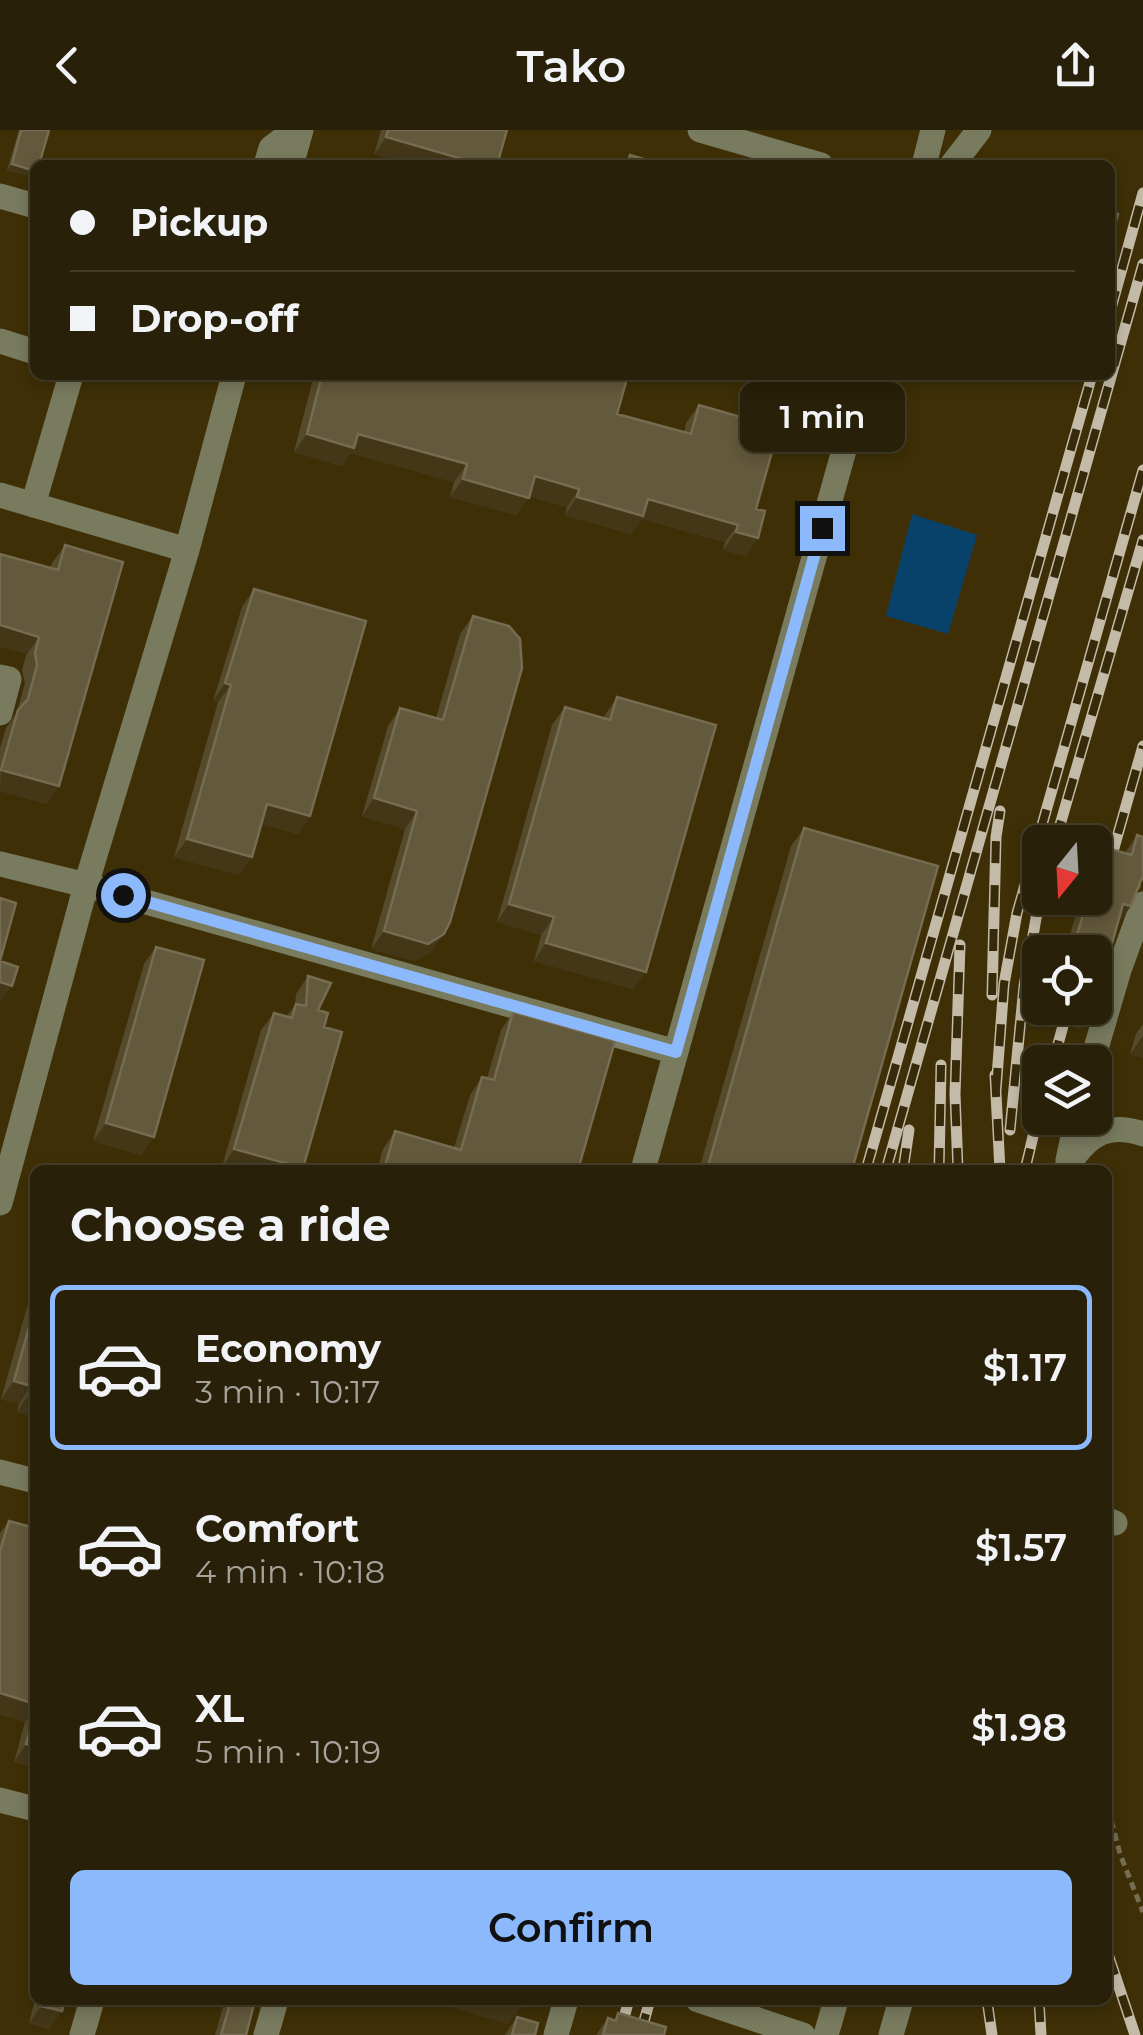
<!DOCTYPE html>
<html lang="en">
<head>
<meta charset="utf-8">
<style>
	:root { --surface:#282008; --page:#342d16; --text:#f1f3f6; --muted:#a5a39c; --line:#443e29; --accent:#8cb9fc }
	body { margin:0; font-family:Montserrat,sans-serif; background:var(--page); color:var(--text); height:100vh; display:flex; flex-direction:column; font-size:38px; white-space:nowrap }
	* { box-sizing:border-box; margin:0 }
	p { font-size:32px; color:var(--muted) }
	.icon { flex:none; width:55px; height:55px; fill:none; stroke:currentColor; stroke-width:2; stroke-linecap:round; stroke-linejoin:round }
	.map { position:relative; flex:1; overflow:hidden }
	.drawer { position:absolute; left:30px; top:1035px; width:1082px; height:840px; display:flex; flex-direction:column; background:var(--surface); border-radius:15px; box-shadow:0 5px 15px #0003,0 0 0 2px var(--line) }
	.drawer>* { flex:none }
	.banner { position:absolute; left:30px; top:30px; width:1085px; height:220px; border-radius:15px; box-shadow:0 5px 15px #0003,0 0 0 2px var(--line); display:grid; align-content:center; height:220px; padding:0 40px; background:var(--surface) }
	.needle { width:65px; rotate:198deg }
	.controls { position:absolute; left:1022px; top:695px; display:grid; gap:20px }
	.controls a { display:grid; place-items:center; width:90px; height:90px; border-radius:15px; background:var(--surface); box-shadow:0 5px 15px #0003,0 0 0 2px var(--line); font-size:50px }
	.end { position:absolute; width:45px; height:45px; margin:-22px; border:12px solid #8cb9fc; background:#111; box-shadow:0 0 0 5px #111 }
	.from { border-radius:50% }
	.bubble { position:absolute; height:70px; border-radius:15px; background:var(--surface); box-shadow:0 5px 15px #0003,0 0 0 2px var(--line); font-size:32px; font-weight:600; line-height:70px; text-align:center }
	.banner b { display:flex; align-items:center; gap:35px; height:95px; font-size:38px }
	.banner b+b { border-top:2px solid var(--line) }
	.banner i { width:25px; height:25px; background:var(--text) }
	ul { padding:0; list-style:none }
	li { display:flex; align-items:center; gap:30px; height:165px; margin:0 20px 15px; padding:0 20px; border:5px solid transparent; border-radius:15px }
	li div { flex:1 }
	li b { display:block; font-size:38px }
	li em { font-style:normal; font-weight:600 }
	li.on { border-color:var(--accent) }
	li>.icon { width:90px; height:90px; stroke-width:1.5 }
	h2 { padding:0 40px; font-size:45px; line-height:120px }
	.primary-button { display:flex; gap:20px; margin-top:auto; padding:20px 40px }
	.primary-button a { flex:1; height:115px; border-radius:15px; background:var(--accent); color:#111; font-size:40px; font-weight:600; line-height:115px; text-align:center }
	header { display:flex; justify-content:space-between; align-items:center; height:130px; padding:0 40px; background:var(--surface); font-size:45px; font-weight:600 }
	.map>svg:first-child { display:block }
	.built { fill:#3e2f06; fill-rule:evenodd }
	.water { fill:#08426b }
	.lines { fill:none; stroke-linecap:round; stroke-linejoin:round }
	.path { stroke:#776d53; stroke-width:5; stroke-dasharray:8 5; stroke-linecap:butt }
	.minor { stroke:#797b5f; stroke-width:25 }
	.rail-casing { stroke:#c3bba7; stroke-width:11 }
	.rail { stroke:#362a0b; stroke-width:8; stroke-dasharray:22; stroke-linecap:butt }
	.wall { fill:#554a2c }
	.shaded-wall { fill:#433718 }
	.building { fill:#63593c; stroke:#766c51; stroke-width:2.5 }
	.route { stroke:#8cb9fc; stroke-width:12 }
</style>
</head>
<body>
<header><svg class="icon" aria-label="back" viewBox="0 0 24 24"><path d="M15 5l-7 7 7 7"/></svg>Tako<svg class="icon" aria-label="share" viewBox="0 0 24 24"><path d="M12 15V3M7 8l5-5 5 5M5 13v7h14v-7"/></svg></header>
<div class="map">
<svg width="1143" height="1905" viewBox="0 0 1143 1905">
	<rect width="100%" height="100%" fill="#362a0b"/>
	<path class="built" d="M 0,0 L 1143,0 L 1143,1905 L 0,1905 ZM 35,35 L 1110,35 L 1110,245 L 35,245 ZM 1040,712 L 1095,712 L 1095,768 L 1040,768 ZM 1040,822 L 1095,822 L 1095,878 L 1040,878 ZM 1040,932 L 1095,932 L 1095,988 L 1040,988 ZM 35,1040 L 1108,1040 L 1108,1870 L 35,1870 Z"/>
	<path class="water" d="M 912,384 L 977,405 L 948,504 L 886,486 Z"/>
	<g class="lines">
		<path class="path" d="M 1108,1678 L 1120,1724 L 1143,1782"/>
		<path class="minor" d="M 700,0 L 821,35
			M 266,35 L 271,18 L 295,0
			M 291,35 L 301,0
			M 924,35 L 933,0
			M 952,35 L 979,0
			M 0,66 L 35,76
			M 0,211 L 35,222
			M 0,365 L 187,420
			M 33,375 L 71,245
			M 0,547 L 9,549 L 0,583
			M 0,734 L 86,755 L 676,922
			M 1092,932 L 1119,840 L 1143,774
			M 1068,1030 L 1077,988
			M 1066,1039 C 1085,1007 1105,991 1143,1004
			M 643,1040 L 865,245
			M 0,1073 L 86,755 L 187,420 L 234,245
			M 0,1342 L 35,1351
			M 1108,1390 L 1115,1393
			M 0,1670 L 35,1679
			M 698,1870 L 803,1905
			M 82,1905 L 92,1870
			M 266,1905 L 276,1870
			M 556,1905 L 566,1870
			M 826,1905 L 836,1870
			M 891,1905 L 901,1870"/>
		<g class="rail-casing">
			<path id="rail" d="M 1110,182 L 1143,63
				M 1055,712 L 1143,410
				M 1106,746 L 1143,616
				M 992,865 L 996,707 L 1000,681
				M 1053,932 L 1068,878
				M 995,945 L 1000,1040
				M 996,960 L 1004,854 L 1017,783 L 1143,340
				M 1010,1000 L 1024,856 L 1040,766
				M 866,1040 L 1092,245
				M 886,1040 L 1143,134
				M 903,1040 L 909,1000
				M 939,1040 L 941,935
				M 958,1040 L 955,964 L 960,815
				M 1025,1040 L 1040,977
				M 1108,1824 L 1135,1905
				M 987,1870 L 992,1905
				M 1039,1870 L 1041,1905
				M 619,1905 L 629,1870
				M 640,1905 L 650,1870"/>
		</g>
		<use href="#rail" class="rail"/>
	</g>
	<path class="wall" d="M 19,0 L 49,0 L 35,35 L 35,44 L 33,47 L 7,40 Z
		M 381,0 L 507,0 L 374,25 Z
		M 314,245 L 628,245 L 617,284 L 684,303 L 686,293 L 699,275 L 749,311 L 756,379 L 746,426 L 723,420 L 725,412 L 642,389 L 631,404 L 565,385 L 567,377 L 529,366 L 516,385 L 450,367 L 454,352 L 351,323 L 342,336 L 294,322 Z
		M 65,415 L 47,674 L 0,661 L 0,618 L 6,598 L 17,582 L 25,553 L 22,540 L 52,433 Z
		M 254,459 L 310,686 L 298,704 L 261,694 L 252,727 L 239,745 L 174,727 L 218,572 L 213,571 L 242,477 Z
		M 473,486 L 431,822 L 415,831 L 371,819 L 405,699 L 362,686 L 388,596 L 400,578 L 436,588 L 460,504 Z
		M 617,567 L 633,859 L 534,831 L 541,805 L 497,792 L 552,595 L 565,577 L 603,588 Z
		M 804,698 L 852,1040 L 699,1040 L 791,716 Z
		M 1137,705 L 1141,758 L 1136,761 L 1131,776 L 1095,822 L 1065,822 L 1078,777 L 1058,771 L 1059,768 L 1095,768 Z
		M 156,817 L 154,1007 L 141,1025 L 93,1011 L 144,834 Z
		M 308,846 L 324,897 L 303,1038 L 302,1040 L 233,1040 L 222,1037 L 261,900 L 274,883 L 287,886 L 295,875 L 296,864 Z
		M 1050,878 L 1094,878 L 1081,899 L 1046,890 Z
		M 513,882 L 578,1040 L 377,1040 L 383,1019 L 395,1001 L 454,1018 L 470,965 L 482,947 L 487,948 L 501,900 Z
		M 1143,894 L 1143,928 L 1130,924 L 1136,904 Z
		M 35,1149 L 35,1287 L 17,1282 L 19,1274 L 1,1269 Z
		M 9,1391 L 35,1398 L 35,1634 L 33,1637 L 14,1632 L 25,1592 L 0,1584 L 0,1403 Z
		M 35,1870 L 65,1870 L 49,1899 L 29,1893 Z
		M 225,1870 L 255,1870 L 246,1905 L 215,1905 Z
		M 618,1883 L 664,1905 L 596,1905 L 608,1888 L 614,1890 Z
		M 517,1887 L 535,1905 L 505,1905 Z"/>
	<path class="shaded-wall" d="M 386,7 L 483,35 L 409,35 L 374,25 Z
		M 12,34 L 35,41 L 35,44 L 33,47 L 7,40 Z
		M 307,304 L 358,304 L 467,334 L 454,352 L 351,323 L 342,336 L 294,322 Z
		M 535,346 L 579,359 L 567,377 L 522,364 Z
		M 463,349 L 529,368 L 516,385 L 450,367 Z
		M 577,367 L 648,369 L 738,395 L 725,412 L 642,389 L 631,404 L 565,385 Z
		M 736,402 L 758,408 L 746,426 L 723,420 Z
		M 0,495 L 39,507 L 27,524 L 0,517 Z
		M 225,553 L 231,555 L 218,572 L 213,571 Z
		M 1,640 L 59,656 L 47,674 L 0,661 Z
		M 374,668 L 417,681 L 405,699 L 362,686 Z
		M 267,674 L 310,686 L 298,704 L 254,692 Z
		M 187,709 L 252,727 L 239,745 L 174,727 Z
		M 1060,768 L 1084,768 L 1078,777 L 1058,771 Z
		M 509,774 L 554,787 L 541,805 L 497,792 Z
		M 1123,774 L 1131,776 L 1118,794 L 1110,792 Z
		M 384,801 L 444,804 L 431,822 L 415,831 L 371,819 Z
		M 546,813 L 646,842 L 633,859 L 534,831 Z
		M 0,852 L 12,856 L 0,873 Z
		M 1055,878 L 1079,878 L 1093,881 L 1081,899 L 1046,890 Z
		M 1143,906 L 1143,928 L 1130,924 Z
		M 106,993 L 154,1007 L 141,1025 L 93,1011 Z
		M 234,1019 L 303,1038 L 302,1040 L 233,1040 L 222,1037 Z
		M 14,1251 L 31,1256 L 19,1274 L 1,1269 Z
		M 29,1264 L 35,1266 L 35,1287 L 17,1282 Z
		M 0,1563 L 35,1574 L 35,1578 L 25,1592 L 0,1584 Z
		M 26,1614 L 35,1617 L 35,1634 L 33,1637 L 14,1632 Z
		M 426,1870 L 500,1870 L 521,1876 L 508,1894 Z
		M 41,1876 L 62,1881 L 49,1899 L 29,1893 Z"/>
	<path class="building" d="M 21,0 L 49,0 L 39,35 L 35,35 L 35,41 L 12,34 Z
		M 388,0 L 507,0 L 497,35 L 483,35 L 386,7 Z
		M 630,25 L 664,35 L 627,35 Z
		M 1110,81 L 1118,84 L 1110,112 Z
		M 322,245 L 628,245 L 617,284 L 691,304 L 699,275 L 755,291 L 749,311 L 773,318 L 756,379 L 765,381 L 758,408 L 736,402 L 738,395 L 648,369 L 643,386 L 577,367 L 579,359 L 535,346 L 529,368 L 463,349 L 467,334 L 358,304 L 354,318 L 307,304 Z
		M 65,415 L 123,432 L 59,656 L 1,640 L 18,580 L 28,569 L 37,535 L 35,523 L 39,507 L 0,495 L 0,424 L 58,440 Z
		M 254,459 L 366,491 L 310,686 L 267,674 L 252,727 L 187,709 L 231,555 L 225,553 Z
		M 473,486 L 509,496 L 520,509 L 522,538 L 450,792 L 444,804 L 428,814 L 384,801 L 417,681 L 374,668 L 400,578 L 443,590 Z
		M 617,567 L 716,595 L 646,842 L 546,813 L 554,787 L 509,774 L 565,577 L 610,590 Z
		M 804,698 L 938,736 L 852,1040 L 707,1040 Z
		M 1137,705 L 1143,707 L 1143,748 L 1141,750 L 1131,776 L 1123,774 L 1095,875 L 1095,822 L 1072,822 L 1088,768 L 1095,768 L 1095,715 L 1132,725 Z
		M 0,768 L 16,773 L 0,831 L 18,837 L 12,856 L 0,852 Z
		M 156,817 L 204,830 L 154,1007 L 106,993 Z
		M 308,846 L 331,853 L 318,880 L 328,883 L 324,897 L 342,902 L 303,1038 L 234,1019 L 274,883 L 292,888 L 296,874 L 306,876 Z
		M 513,882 L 615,911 L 578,1040 L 384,1040 L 395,1001 L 461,1020 L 482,947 L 494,950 Z
		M 35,1176 L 35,1266 L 29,1264 L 31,1256 L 14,1251 Z
		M 9,1391 L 35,1398 L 35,1574 L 0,1563 L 0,1421 Z
		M 35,1582 L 35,1617 L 26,1614 Z
		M 43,1870 L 65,1870 L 62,1881 L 41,1876 Z
		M 231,1870 L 255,1870 L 246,1905 L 221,1905 Z
		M 500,1870 L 522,1870 L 521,1876 Z
		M 618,1883 L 666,1897 L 664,1905 L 603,1905 L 608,1888 L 616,1891 Z
		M 517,1887 L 538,1893 L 535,1905 L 512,1905 Z"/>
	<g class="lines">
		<path class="route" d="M 123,765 L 676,922 L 822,398"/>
	</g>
</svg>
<div class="controls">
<a><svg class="needle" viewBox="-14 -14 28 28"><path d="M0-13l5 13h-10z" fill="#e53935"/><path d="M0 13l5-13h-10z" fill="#a5a39c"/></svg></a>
<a><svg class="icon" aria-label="locate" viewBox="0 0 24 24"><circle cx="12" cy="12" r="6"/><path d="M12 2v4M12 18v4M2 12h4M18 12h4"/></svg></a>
<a><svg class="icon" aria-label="layers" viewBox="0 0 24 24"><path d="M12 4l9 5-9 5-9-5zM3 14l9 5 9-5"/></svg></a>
</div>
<i class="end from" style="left:123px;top:765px"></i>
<i class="end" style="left:822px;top:398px"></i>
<div class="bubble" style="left:740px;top:252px;width:165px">1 min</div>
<div class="banner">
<b><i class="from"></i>Pickup</b>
<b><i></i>Drop-off</b>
</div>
<section class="drawer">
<h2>Choose a ride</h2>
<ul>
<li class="on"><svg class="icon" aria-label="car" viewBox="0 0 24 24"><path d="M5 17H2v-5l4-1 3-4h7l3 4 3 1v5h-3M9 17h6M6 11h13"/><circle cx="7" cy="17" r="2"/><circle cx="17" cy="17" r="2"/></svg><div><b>Economy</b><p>3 min · 10:17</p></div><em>$1.17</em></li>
<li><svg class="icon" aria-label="car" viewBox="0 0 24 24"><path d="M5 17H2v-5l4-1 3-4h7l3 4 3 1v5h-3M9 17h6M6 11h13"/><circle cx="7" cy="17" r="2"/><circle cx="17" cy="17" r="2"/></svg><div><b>Comfort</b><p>4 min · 10:18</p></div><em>$1.57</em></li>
<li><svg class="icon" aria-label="car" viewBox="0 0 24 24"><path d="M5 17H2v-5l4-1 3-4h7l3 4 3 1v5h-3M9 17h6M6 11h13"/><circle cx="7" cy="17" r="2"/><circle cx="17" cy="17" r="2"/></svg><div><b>XL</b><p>5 min · 10:19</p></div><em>$1.98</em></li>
</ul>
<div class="primary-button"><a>Confirm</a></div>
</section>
</div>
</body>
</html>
